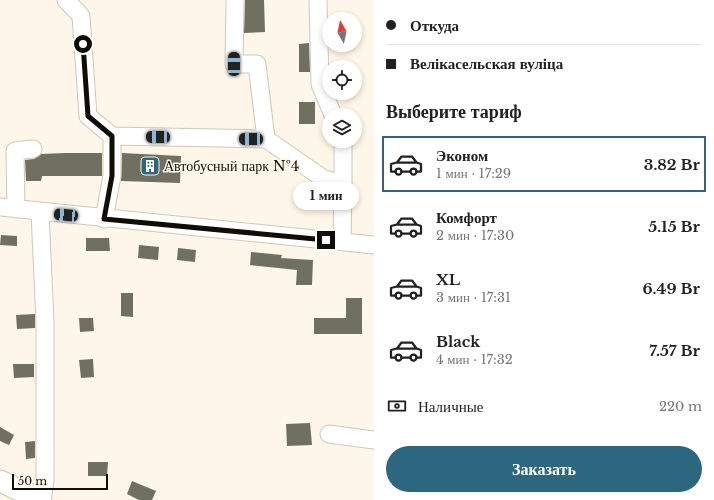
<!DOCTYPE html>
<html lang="ru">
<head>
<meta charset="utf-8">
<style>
	:root { --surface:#fff; --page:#f2f2f2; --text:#202124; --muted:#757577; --line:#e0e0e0; --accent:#2c667f }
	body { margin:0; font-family:"Libre Baskerville",serif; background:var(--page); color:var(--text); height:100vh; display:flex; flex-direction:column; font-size:15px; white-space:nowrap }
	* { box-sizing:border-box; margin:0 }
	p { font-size:13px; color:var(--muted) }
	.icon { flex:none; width:22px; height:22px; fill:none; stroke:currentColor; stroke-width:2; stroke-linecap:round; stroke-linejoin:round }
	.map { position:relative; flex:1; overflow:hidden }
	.sheet { display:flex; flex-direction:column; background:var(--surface); width:340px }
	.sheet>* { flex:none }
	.hud { display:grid; align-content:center; height:88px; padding:0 12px; background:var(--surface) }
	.needle { width:26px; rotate:351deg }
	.controls { position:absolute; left:322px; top:12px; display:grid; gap:8px }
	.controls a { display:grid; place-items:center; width:40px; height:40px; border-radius:50%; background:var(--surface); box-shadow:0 2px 6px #0003; font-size:20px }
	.scale { position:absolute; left:12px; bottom:10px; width:96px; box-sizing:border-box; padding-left:4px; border:2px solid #100d07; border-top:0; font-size:11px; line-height:14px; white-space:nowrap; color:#100d07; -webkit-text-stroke:3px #fef6e8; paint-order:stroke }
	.end { position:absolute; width:18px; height:18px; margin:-9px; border:5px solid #100d07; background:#fff; box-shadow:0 0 0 2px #fff }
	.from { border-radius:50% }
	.bubble { position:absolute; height:28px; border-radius:14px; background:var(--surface); box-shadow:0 2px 6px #0003; font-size:13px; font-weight:700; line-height:28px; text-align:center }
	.car { position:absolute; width:12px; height:24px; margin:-12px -6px; border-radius:5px; box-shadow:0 0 3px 1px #0007; background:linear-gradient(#222 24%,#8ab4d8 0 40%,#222 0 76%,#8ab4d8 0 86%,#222 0) }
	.hud b { display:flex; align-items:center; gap:14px; height:38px; font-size:15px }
	.hud b+b { border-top:1px solid var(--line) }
	.hud i { width:10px; height:10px; background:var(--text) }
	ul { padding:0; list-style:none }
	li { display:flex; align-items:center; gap:12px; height:56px; margin:0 8px 6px; padding:0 4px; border:2px solid transparent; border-radius:0px }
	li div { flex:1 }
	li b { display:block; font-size:15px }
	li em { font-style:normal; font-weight:700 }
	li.on { border-color:var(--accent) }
	li>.icon { width:36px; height:36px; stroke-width:1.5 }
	h2 { padding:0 12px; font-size:18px; line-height:48px }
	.pay { display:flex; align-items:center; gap:10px; height:44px; padding:0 12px; font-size:15px }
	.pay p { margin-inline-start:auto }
	.action { display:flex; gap:8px; margin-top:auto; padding:8px 12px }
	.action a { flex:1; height:46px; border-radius:24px; background:var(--accent); color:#fff; font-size:16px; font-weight:700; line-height:46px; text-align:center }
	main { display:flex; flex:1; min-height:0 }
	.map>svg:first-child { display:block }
	.building { fill:#707060 }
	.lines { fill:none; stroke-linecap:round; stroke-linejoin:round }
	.minor-casing { stroke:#d1c7b7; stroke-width:19 }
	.major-casing { stroke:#d1c7b7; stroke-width:23 }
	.minor { stroke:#fff; stroke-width:17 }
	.major { stroke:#fff; stroke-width:21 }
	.route { stroke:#100d07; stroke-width:5 }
	.labels { text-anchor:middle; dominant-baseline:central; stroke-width:3; stroke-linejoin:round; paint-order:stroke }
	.poi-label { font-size:14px; fill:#100d07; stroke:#fef6e8; text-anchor:start }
</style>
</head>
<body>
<main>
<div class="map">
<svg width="374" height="500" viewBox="0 0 374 500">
	<rect width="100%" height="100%" fill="#fef6e8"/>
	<path class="building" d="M 245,0 L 264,0 L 265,32 L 244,33 Z
		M 309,43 L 310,72 L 299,72 L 299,44 Z
		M 299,102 L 315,102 L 315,124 L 299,124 Z
		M 65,153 L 102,153 L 102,176 L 42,176 L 41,181 L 26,181 L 25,160 L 34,159 L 41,154 Z
		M 122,153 L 181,156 L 180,183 L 121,181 Z
		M 1,235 L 17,236 L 17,246 L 0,245 Z
		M 86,238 L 109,238 L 110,251 L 86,251 Z
		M 139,245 L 159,247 L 158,260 L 138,258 Z
		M 178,248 L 196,250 L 195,262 L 177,260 Z
		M 251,252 L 282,255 L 281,258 L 313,260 L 312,285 L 296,285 L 297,270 L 250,265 Z
		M 121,293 L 133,293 L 133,317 L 121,316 Z
		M 346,298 L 362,298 L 362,334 L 314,334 L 314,318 L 346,318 Z
		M 35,314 L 35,328 L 17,329 L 16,315 Z
		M 79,318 L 93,318 L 94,331 L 80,332 Z
		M 93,359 L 94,377 L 81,378 L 79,360 Z
		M 13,364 L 34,364 L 34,377 L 14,378 Z
		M 310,423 L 312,445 L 287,446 L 286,424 Z
		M 0,427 L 14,435 L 9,445 L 0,441 Z
		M 35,441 L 35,458 L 26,459 L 25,442 Z
		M 88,462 L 108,462 L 107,476 L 88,476 Z
		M 132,481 L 156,491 L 152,500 L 139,500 L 127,494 Z"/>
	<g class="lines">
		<g class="minor-casing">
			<path id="minor" d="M 66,0 L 81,16 L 88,116 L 112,136
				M 235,0 L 234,64 L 257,64 L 266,139
				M 318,0 L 320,84 L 333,115
				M 343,141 L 343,184
				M 0,207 L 374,245
				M 16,209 L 15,151 L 33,149
				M 40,212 L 45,322 L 45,481 L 42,500
				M 104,219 L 112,176 L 112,136 L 266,139 L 324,179 L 343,184 L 342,241
				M 329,434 L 374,440"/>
		</g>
		<g class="major-casing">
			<path id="major" d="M 0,481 L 41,500"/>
		</g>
		<use href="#minor" class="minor"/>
		<use href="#major" class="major"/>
	</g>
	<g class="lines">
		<path class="route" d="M 83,44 L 88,116 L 112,136 L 112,176 L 104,219 L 326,240"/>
	</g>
	<defs>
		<g id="building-square" transform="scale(1)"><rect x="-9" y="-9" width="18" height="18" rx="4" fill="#2c667f" stroke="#fef6e8"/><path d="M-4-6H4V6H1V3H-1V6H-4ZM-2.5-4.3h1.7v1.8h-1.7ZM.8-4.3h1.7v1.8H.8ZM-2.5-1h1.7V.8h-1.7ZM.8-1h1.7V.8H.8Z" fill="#fff"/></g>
	</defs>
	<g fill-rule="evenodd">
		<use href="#building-square" x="150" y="166"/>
	</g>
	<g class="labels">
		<g class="poi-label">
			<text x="164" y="166">Автобусный парк №4</text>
		</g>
	</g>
</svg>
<div class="controls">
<a><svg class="needle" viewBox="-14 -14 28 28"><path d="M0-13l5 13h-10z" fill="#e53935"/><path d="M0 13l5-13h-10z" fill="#757577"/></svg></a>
<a><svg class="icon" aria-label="locate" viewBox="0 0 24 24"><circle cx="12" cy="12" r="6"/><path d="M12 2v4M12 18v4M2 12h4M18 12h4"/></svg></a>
<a><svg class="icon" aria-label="layers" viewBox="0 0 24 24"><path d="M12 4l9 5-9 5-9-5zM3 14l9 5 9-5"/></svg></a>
</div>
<div class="scale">50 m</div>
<i class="end from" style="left:83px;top:44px"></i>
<i class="end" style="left:326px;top:240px"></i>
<div class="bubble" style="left:293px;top:182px;width:66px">1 мин</div>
<i class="car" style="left:234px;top:64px;rotate:0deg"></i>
<i class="car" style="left:158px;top:137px;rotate:271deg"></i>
<i class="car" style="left:251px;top:139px;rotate:271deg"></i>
<i class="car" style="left:66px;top:215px;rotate:275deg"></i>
</div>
<section class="sheet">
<div class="hud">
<b><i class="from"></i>Откуда</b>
<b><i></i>Велікасельская вуліца</b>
</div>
<h2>Выберите тариф</h2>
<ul>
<li class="on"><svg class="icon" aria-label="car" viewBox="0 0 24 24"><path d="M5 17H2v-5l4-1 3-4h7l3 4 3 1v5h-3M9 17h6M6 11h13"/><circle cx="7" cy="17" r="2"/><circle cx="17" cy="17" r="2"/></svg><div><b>Эконом</b><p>1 мин · 17:29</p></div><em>3.82 Br</em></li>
<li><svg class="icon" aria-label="car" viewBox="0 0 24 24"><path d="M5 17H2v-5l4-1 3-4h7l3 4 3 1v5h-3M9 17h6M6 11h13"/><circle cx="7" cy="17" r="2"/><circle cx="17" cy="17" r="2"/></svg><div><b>Комфорт</b><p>2 мин · 17:30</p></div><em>5.15 Br</em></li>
<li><svg class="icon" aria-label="car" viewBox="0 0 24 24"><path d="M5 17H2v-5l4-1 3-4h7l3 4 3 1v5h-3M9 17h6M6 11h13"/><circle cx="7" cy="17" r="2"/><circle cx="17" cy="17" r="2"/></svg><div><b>XL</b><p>3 мин · 17:31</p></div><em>6.49 Br</em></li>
<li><svg class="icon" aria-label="car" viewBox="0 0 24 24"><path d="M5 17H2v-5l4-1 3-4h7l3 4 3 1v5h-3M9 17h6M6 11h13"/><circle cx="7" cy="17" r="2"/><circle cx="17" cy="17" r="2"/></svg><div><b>Black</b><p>4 мин · 17:32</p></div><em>7.57 Br</em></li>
</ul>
<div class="pay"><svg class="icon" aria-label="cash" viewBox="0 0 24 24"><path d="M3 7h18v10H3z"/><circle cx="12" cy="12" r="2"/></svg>Наличные<p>220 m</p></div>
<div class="action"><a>Заказать</a></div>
</section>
</main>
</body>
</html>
